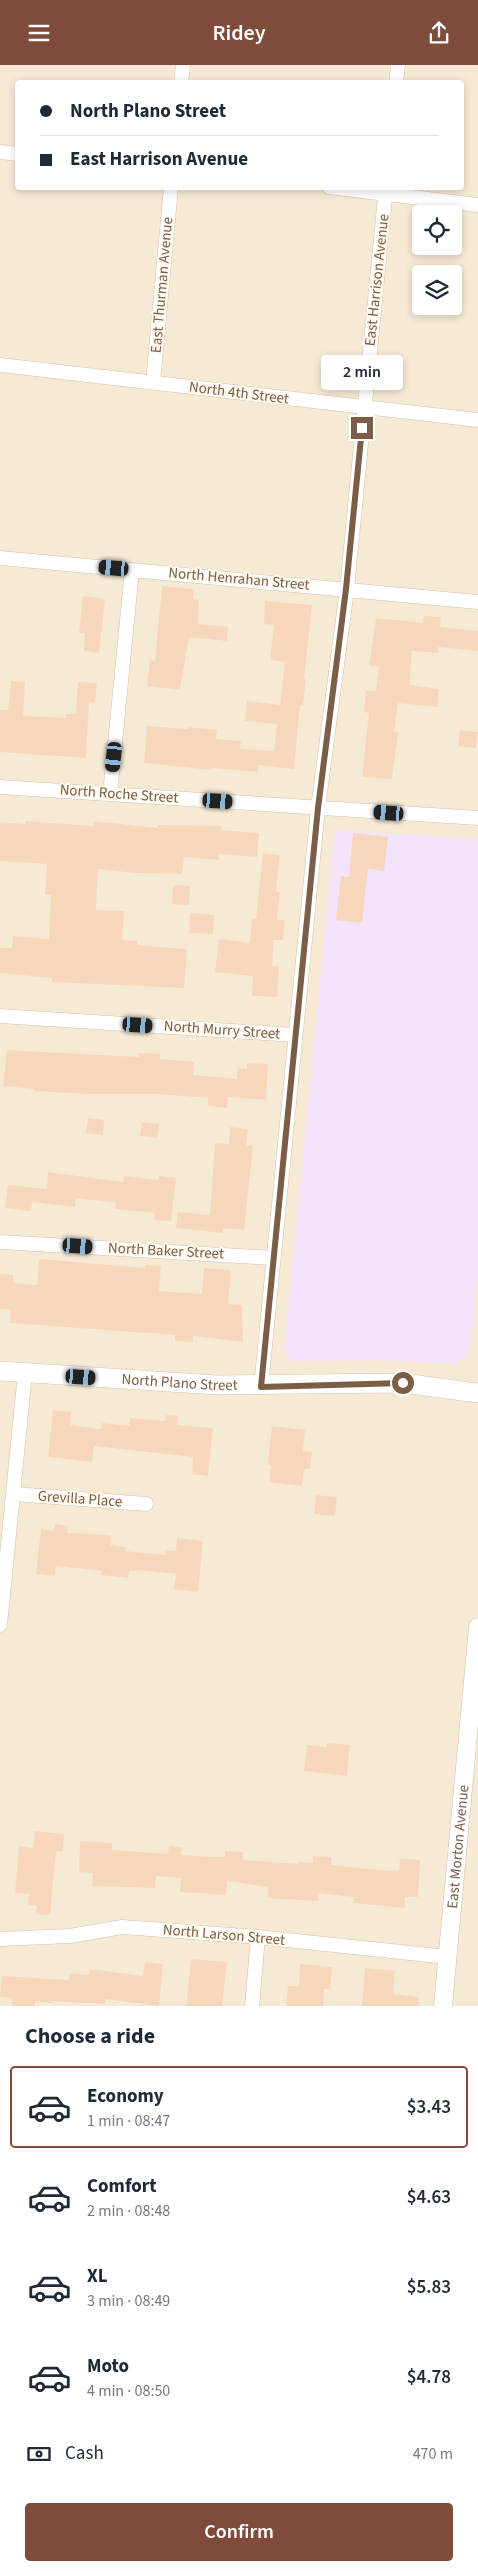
<!DOCTYPE html>
<html lang="en">
<head>
<meta charset="utf-8">
<style>
	:root { --surface:#fff; --page:#f2f2f3; --text:#1f2937; --muted:#747a83; --line:#e0e1e3; --accent:#7f4b3b }
	body { margin:0; font-family:"Source Sans 3",sans-serif; background:var(--page); color:var(--text); height:100vh; display:flex; flex-direction:column; font-size:19px; white-space:nowrap }
	* { box-sizing:border-box; margin:0 }
	p { font-size:16px; color:var(--muted) }
	.icon { flex:none; width:28px; height:28px; fill:none; stroke:currentColor; stroke-width:2; stroke-linecap:round; stroke-linejoin:round }
	.map { position:relative; height:1941px; overflow:hidden }
	.sheet { display:flex; flex-direction:column; background:var(--surface); flex:1 }
	.sheet>* { flex:none }
	.top-card { position:absolute; left:15px; top:15px; width:449px; height:110px; border-radius:5px; box-shadow:0 2px 8px #0003; display:grid; align-content:center; height:110px; padding:0 25px; background:var(--surface) }
	.buttons { position:absolute; left:412px; top:140px; display:grid; gap:10px }
	.buttons a { display:grid; place-items:center; width:50px; height:50px; border-radius:5px; background:var(--surface); box-shadow:0 2px 8px #0003; font-size:25px }
	.end { position:absolute; width:22px; height:22px; margin:-11px; border:6px solid #7c5e48; background:#fff; box-shadow:0 0 0 2px #fff }
	.from { border-radius:50% }
	.bubble { position:absolute; height:35px; border-radius:5px; background:var(--surface); box-shadow:0 2px 8px #0003; font-size:16px; font-weight:600; line-height:35px; text-align:center }
	.car { position:absolute; width:15px; height:30px; margin:-15px -8px; border-radius:6px; box-shadow:0 0 4px 1px #0007; background:linear-gradient(#222 24%,#8ab4d8 0 40%,#222 0 76%,#8ab4d8 0 86%,#222 0) }
	.top-card b { display:flex; align-items:center; gap:18px; height:48px; font-size:19px }
	.top-card b+b { border-top:1px solid var(--line) }
	.top-card i { width:12px; height:12px; background:var(--text) }
	ul { padding:0; list-style:none }
	li { display:flex; align-items:center; gap:15px; height:82px; margin:0 10px 8px; padding:0 15px; border:2px solid transparent; border-radius:5px }
	li div { flex:1 }
	li b { display:block; font-size:19px }
	li em { font-style:normal; font-weight:600 }
	li.active { border-color:var(--accent) }
	li>.icon { width:45px; height:45px; stroke-width:1.5 }
	h2 { padding:0 25px; font-size:22px; line-height:60px }
	.pay { display:flex; align-items:center; gap:12px; height:55px; padding:0 25px; font-size:19px }
	.pay p { margin-inline-start:auto }
	.action { display:flex; gap:10px; margin-top:auto; padding:10px 25px }
	.action a { flex:1; height:58px; border-radius:5px; background:var(--accent); color:#fff; font-size:20px; font-weight:600; line-height:58px; text-align:center }
	header { display:flex; justify-content:space-between; align-items:center; height:65px; padding:0 25px; background:var(--accent); color:#fff; font-size:22px; font-weight:600 }
	.map>svg:first-child { display:block }
	.residential { fill:#f7ead5; fill-rule:evenodd }
	.education { fill:#f4e4fb }
	.building { fill:#f7d7bc }
	.lines { fill:none; stroke-linecap:round; stroke-linejoin:round }
	.minor-casing { stroke:#d3bfab; stroke-width:15 }
	.tertiary-casing { stroke:#d3bfab; stroke-width:19 }
	.secondary-casing { stroke:#d9c2aa; stroke-width:20 }
	.minor { stroke:#fff; stroke-width:14 }
	.tertiary { stroke:#fff; stroke-width:18 }
	.secondary { stroke:#fff; stroke-width:19 }
	.route { stroke:#7c5e48; stroke-width:6 }
	.labels { text-anchor:middle; dominant-baseline:central; stroke-width:4; stroke-linejoin:round; paint-order:stroke }
	.street-label { font-size:15px; fill:#7c5e48; stroke:#fffaf0 }
</style>
</head>
<body>
<header><svg class="icon" aria-label="menu" viewBox="0 0 24 24"><path d="M4 6h16M4 12h16M4 18h16"/></svg>Ridey<svg class="icon" aria-label="share" viewBox="0 0 24 24"><path d="M12 15V3M7 8l5-5 5 5M5 13v7h14v-7"/></svg></header>
<div class="map">
<svg width="478" height="1941" viewBox="0 0 478 1941">
	<rect width="100%" height="100%" fill="#fef7e7"/>
	<path class="residential" d="M 0,0 L 478,0 L 478,1941 L 0,1941 ZM 18,18 L 461,18 L 461,122 L 18,122 ZM 421,149 L 454,149 L 454,181 L 421,181 ZM 421,209 L 454,209 L 454,241 L 421,241 Z"/>
	<path class="education" d="M 335,765 L 478,774 L 478,1211 L 471,1281 L 468,1290 L 457,1299 L 378,1295 L 291,1296 L 284,1287 Z"/>
	<path class="building" d="M 162,521 L 194,524 L 193,534 L 199,535 L 198,559 L 228,562 L 227,576 L 189,572 L 180,625 L 147,621 L 150,595 L 155,596 Z
		M 83,531 L 105,534 L 99,588 L 84,586 L 85,568 L 79,568 Z
		M 265,536 L 312,540 L 304,614 L 306,614 L 303,640 L 300,640 L 294,704 L 258,700 L 258,707 L 212,703 L 212,705 L 144,698 L 147,661 L 188,664 L 188,662 L 217,665 L 216,674 L 241,676 L 240,684 L 274,686 L 277,659 L 245,656 L 247,636 L 280,640 L 285,597 L 270,595 L 274,560 L 264,559 Z
		M 424,551 L 441,552 L 440,562 L 478,566 L 478,586 L 438,582 L 438,588 L 412,586 L 409,620 L 439,624 L 437,642 L 398,638 L 394,667 L 398,668 L 392,714 L 362,712 L 369,648 L 364,647 L 366,625 L 376,626 L 379,602 L 369,601 L 376,553 L 423,558 Z
		M 11,616 L 25,617 L 23,651 L 66,653 L 66,649 L 76,649 L 78,617 L 97,618 L 95,638 L 89,637 L 86,693 L 0,687 L 0,645 L 8,645 Z
		M 460,665 L 478,667 L 476,683 L 458,681 Z
		M 25,756 L 93,761 L 93,756 L 158,763 L 158,760 L 221,761 L 221,765 L 259,768 L 257,792 L 219,789 L 219,795 L 184,792 L 182,809 L 135,808 L 98,804 L 96,845 L 124,846 L 122,875 L 137,876 L 137,880 L 187,884 L 184,923 L 52,917 L 52,913 L 0,908 L 0,883 L 12,883 L 13,871 L 49,874 L 51,830 L 45,830 L 47,799 L 0,796 L 0,757 L 25,759 Z
		M 353,768 L 388,772 L 384,806 L 368,804 L 362,858 L 336,855 L 341,811 L 349,812 Z
		M 263,788 L 280,790 L 276,826 L 280,827 L 277,855 L 285,855 L 283,875 L 274,875 L 272,901 L 279,901 L 277,932 L 252,931 L 253,911 L 215,907 L 219,874 L 250,878 L 252,853 L 256,854 Z
		M 173,820 L 190,821 L 189,840 L 172,839 Z
		M 190,848 L 214,850 L 213,869 L 189,868 Z
		M 7,985 L 139,992 L 139,988 L 160,989 L 160,994 L 194,997 L 193,1010 L 237,1014 L 238,1003 L 247,1004 L 247,998 L 268,999 L 266,1035 L 228,1032 L 227,1043 L 208,1041 L 208,1033 L 158,1029 L 86,1029 L 34,1026 L 34,1024 L 3,1021 Z
		M 88,1053 L 104,1055 L 103,1070 L 86,1068 Z
		M 142,1057 L 159,1059 L 157,1073 L 140,1071 Z
		M 230,1062 L 248,1064 L 246,1080 L 253,1081 L 244,1165 L 223,1163 L 223,1168 L 176,1163 L 178,1147 L 210,1150 L 215,1078 L 229,1079 Z
		M 48,1107 L 123,1117 L 124,1111 L 159,1115 L 159,1111 L 176,1113 L 171,1156 L 154,1155 L 155,1148 L 115,1144 L 116,1138 L 76,1133 L 75,1142 L 32,1137 L 31,1146 L 5,1143 L 8,1120 L 47,1124 Z
		M 39,1194 L 145,1203 L 145,1200 L 161,1201 L 159,1226 L 202,1229 L 204,1203 L 231,1205 L 228,1239 L 242,1240 L 243,1277 L 193,1271 L 193,1277 L 175,1276 L 175,1270 L 10,1258 L 11,1245 L 0,1244 L 0,1209 L 13,1210 L 13,1218 L 37,1220 Z
		M 53,1345 L 71,1347 L 70,1360 L 101,1364 L 102,1358 L 130,1361 L 130,1353 L 165,1356 L 166,1350 L 178,1351 L 177,1360 L 213,1363 L 208,1411 L 192,1409 L 193,1392 L 94,1381 L 92,1397 L 48,1392 Z
		M 272,1361 L 305,1365 L 303,1386 L 312,1387 L 310,1404 L 304,1404 L 302,1421 L 269,1417 L 271,1400 L 268,1400 Z
		M 316,1430 L 337,1432 L 335,1451 L 314,1449 Z
		M 55,1459 L 68,1461 L 67,1468 L 111,1470 L 110,1480 L 125,1482 L 125,1486 L 165,1490 L 165,1485 L 176,1486 L 177,1473 L 203,1476 L 198,1527 L 174,1524 L 176,1509 L 140,1505 L 129,1506 L 128,1513 L 101,1510 L 102,1506 L 56,1501 L 55,1511 L 36,1509 L 41,1464 L 54,1466 Z
		M 327,1678 L 350,1680 L 347,1711 L 304,1706 L 307,1680 L 327,1682 Z
		M 35,1766 L 64,1769 L 63,1786 L 56,1786 L 50,1850 L 36,1849 L 37,1841 L 28,1840 L 29,1829 L 15,1828 L 19,1781 L 33,1783 Z
		M 80,1776 L 112,1778 L 112,1785 L 168,1789 L 169,1781 L 182,1782 L 181,1790 L 211,1792 L 225,1792 L 225,1786 L 243,1787 L 243,1795 L 299,1799 L 299,1797 L 313,1798 L 313,1791 L 331,1792 L 331,1800 L 388,1806 L 399,1805 L 400,1793 L 420,1795 L 418,1832 L 405,1832 L 405,1843 L 353,1838 L 354,1832 L 318,1828 L 318,1836 L 268,1833 L 268,1822 L 227,1816 L 226,1830 L 180,1827 L 181,1813 L 156,1811 L 155,1823 L 92,1821 L 93,1808 L 79,1807 Z
		M 191,1894 L 227,1897 L 222,1941 L 186,1941 Z
		M 145,1897 L 163,1899 L 159,1941 L 105,1934 L 105,1939 L 53,1936 L 52,1938 L 35,1936 L 35,1941 L 12,1941 L 12,1933 L 0,1932 L 2,1911 L 69,1915 L 69,1908 L 89,1910 L 90,1904 L 143,1911 Z
		M 300,1899 L 332,1902 L 330,1924 L 324,1924 L 323,1941 L 286,1941 L 288,1921 L 299,1921 Z
		M 365,1903 L 395,1906 L 393,1929 L 419,1932 L 419,1941 L 362,1941 Z"/>
	<g class="lines">
		<g class="minor-casing">
			<path id="minor" d="M 181,18 L 183,0
				M 396,18 L 398,0
				M 0,87 L 18,89
				M 329,122 L 478,140
				M 0,300 L 478,355
				M 153,317 L 171,122
				M 0,493 L 478,537
				M 0,722 L 478,753
				M 110,729 L 132,505
				M 0,951 L 295,970
				M 0,1177 L 273,1193
				M 261,1322 L 318,743 L 347,524 L 386,122
				M 14,1429 L 146,1439
				M 0,1560 L 25,1308
				M 0,1874 L 70,1871 L 122,1862 L 258,1872 L 448,1892
				M 252,1941 L 258,1872"/>
		</g>
		<g class="tertiary-casing">
			<g id="tertiary">
				<path id="s1" d="M 443,1941 L 478,1562"/>
			</g>
		</g>
		<g class="secondary-casing">
			<g id="secondary">
				<path id="s2" d="M 0,1306 L 217,1320 L 403,1318 L 478,1328"/>
			</g>
		</g>
		<use href="#minor" class="minor"/>
		<use href="#tertiary" class="tertiary"/>
		<use href="#secondary" class="secondary"/>
	</g>
	<g class="lines">
		<path class="route" d="M 362,363 L 346,524 L 318,743 L 261,1322 L 403,1318"/>
	</g>
	<g class="labels">
		<g class="street-label">
			<text transform="translate(377 215) rotate(-84)">East Harrison Avenue</text>
			<text transform="translate(162 220) rotate(-85)">East Thurman Avenue</text>
			<text transform="translate(239 328) rotate(7)">North 4th Street</text>
			<text transform="translate(239 514) rotate(5)">North Henrahan Street</text>
			<text transform="translate(119 729) rotate(4)">North Roche Street</text>
			<text transform="translate(222 965) rotate(4)">North Murry Street</text>
			<text transform="translate(166 1186) rotate(3)">North Baker Street</text>
			<text stroke="none"><textPath href="#s2" startOffset="180">North Plano Street</textPath></text>
			<text transform="translate(80 1434) rotate(4)">Grevilla Place</text>
			<text stroke="none"><textPath href="#s1" startOffset="160">East Morton Avenue</textPath></text>
			<text transform="translate(224 1870) rotate(5)">North Larson Street</text>
		</g>
	</g>
</svg>
<div class="buttons">
<a><svg class="icon" aria-label="locate" viewBox="0 0 24 24"><circle cx="12" cy="12" r="6"/><path d="M12 2v4M12 18v4M2 12h4M18 12h4"/></svg></a>
<a><svg class="icon" aria-label="layers" viewBox="0 0 24 24"><path d="M12 4l9 5-9 5-9-5zM3 14l9 5 9-5"/></svg></a>
</div>
<i class="end from" style="left:403px;top:1318px"></i>
<i class="end" style="left:362px;top:363px"></i>
<div class="bubble" style="left:321px;top:290px;width:82px">2 min</div>
<i class="car" style="left:114px;top:503px;rotate:275deg"></i>
<i class="car" style="left:114px;top:692px;rotate:186deg"></i>
<i class="car" style="left:218px;top:736px;rotate:94deg"></i>
<i class="car" style="left:389px;top:748px;rotate:274deg"></i>
<i class="car" style="left:138px;top:960px;rotate:94deg"></i>
<i class="car" style="left:78px;top:1181px;rotate:94deg"></i>
<i class="car" style="left:81px;top:1312px;rotate:94deg"></i>
<div class="top-card">
<b><i class="from"></i>North Plano Street</b>
<b><i></i>East Harrison Avenue</b>
</div>
</div>
<section class="sheet">
<h2>Choose a ride</h2>
<ul>
<li class="active"><svg class="icon" aria-label="car" viewBox="0 0 24 24"><path d="M5 17H2v-5l4-1 3-4h7l3 4 3 1v5h-3M9 17h6M6 11h13"/><circle cx="7" cy="17" r="2"/><circle cx="17" cy="17" r="2"/></svg><div><b>Economy</b><p>1 min · 08:47</p></div><em>$3.43</em></li>
<li><svg class="icon" aria-label="car" viewBox="0 0 24 24"><path d="M5 17H2v-5l4-1 3-4h7l3 4 3 1v5h-3M9 17h6M6 11h13"/><circle cx="7" cy="17" r="2"/><circle cx="17" cy="17" r="2"/></svg><div><b>Comfort</b><p>2 min · 08:48</p></div><em>$4.63</em></li>
<li><svg class="icon" aria-label="car" viewBox="0 0 24 24"><path d="M5 17H2v-5l4-1 3-4h7l3 4 3 1v5h-3M9 17h6M6 11h13"/><circle cx="7" cy="17" r="2"/><circle cx="17" cy="17" r="2"/></svg><div><b>XL</b><p>3 min · 08:49</p></div><em>$5.83</em></li>
<li><svg class="icon" aria-label="car" viewBox="0 0 24 24"><path d="M5 17H2v-5l4-1 3-4h7l3 4 3 1v5h-3M9 17h6M6 11h13"/><circle cx="7" cy="17" r="2"/><circle cx="17" cy="17" r="2"/></svg><div><b>Moto</b><p>4 min · 08:50</p></div><em>$4.78</em></li>
</ul>
<div class="pay"><svg class="icon" aria-label="cash" viewBox="0 0 24 24"><path d="M3 7h18v10H3z"/><circle cx="12" cy="12" r="2"/></svg>Cash<p>470 m</p></div>
<div class="action"><a>Confirm</a></div>
</section>
</body>
</html>
